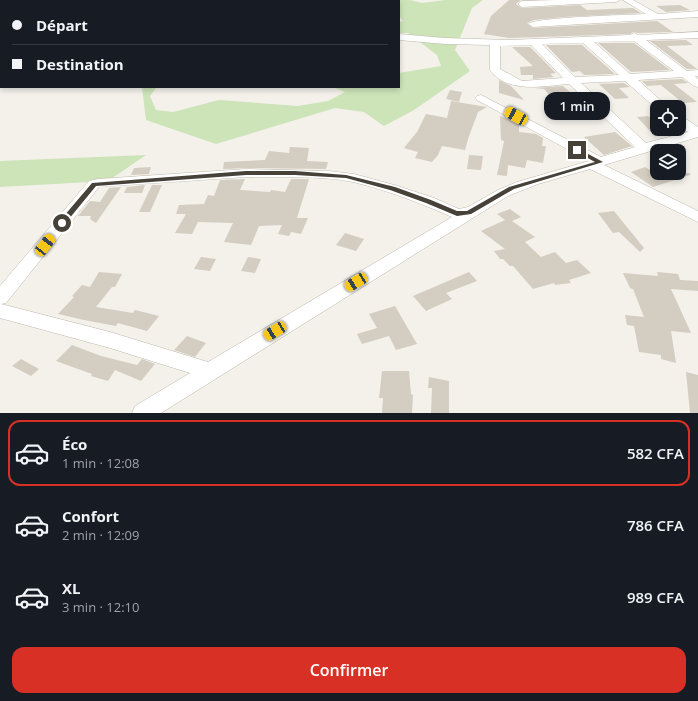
<!DOCTYPE html>
<html lang="fr">
<head>
<meta charset="utf-8">
<style>
	:root { --surface:#171b24; --page:#242831; --text:#f1f3f6; --muted:#9ea1a6; --line:#363941; --accent:#d93025 }
	body { margin:0; font-family:"Open Sans",sans-serif; background:var(--page); color:var(--text); height:100vh; display:flex; flex-direction:column; font-size:15px; white-space:nowrap }
	* { box-sizing:border-box; margin:0 }
	p { font-size:13px; color:var(--muted) }
	.icon { flex:none; width:22px; height:22px; fill:none; stroke:currentColor; stroke-width:2; stroke-linecap:round; stroke-linejoin:round }
	.map { position:relative; height:413px; overflow:hidden }
	.drawer { display:flex; flex-direction:column; background:var(--surface); flex:1 }
	.drawer>* { flex:none }
	.hud { position:absolute; left:0px; top:0px; width:400px; height:88px; box-shadow:0 2px 6px #0003; display:grid; align-content:center; height:88px; padding:0 12px; background:var(--surface) }
	.fabs { position:absolute; left:650px; top:100px; display:grid; gap:8px }
	.fabs a { display:grid; place-items:center; width:36px; height:36px; border-radius:8px; background:var(--surface); box-shadow:0 2px 6px #0003; font-size:20px }
	.end { position:absolute; width:18px; height:18px; margin:-9px; border:5px solid #464239; background:#fff; box-shadow:0 0 0 2px #fff }
	.from { border-radius:50% }
	.bubble { position:absolute; height:28px; border-radius:12px; background:var(--surface); box-shadow:0 2px 6px #0003; font-size:13px; font-weight:600; line-height:28px; text-align:center }
	.car { position:absolute; width:12px; height:24px; margin:-12px -6px; border-radius:5px; box-shadow:0 0 3px 1px #0007; background:linear-gradient(#f5c518 24%,#345 0 40%,#f5c518 0 76%,#345 0 86%,#f5c518 0) }
	.hud b { display:flex; align-items:center; gap:14px; height:38px; font-size:15px }
	.hud b+b { border-top:1px solid var(--line) }
	.hud i { width:10px; height:10px; background:var(--text) }
	ul { padding:7px 0 0; list-style:none }
	li { display:flex; align-items:center; gap:12px; height:66px; margin:0 8px 6px; padding:0 4px; border:2px solid transparent; border-radius:12px }
	li div { flex:1 }
	li b { display:block; font-size:15px }
	li em { font-style:normal; font-weight:600 }
	li.current { border-color:var(--accent) }
	li>.icon { width:36px; height:36px; stroke-width:1.5 }
	.cta { display:flex; gap:8px; margin-top:auto; padding:8px 12px }
	.cta a { flex:1; height:46px; border-radius:12px; background:var(--accent); color:#fff; font-size:16px; font-weight:600; line-height:46px; text-align:center }
	.map>svg:first-child { display:block }
	.green { fill:#cde3b8 }
	.building { fill:#d4cdc1 }
	.lines { fill:none; stroke-linecap:round; stroke-linejoin:round }
	.minor-casing { stroke:#beb9ae; stroke-width:1 }
	.minor { fill:#fff; fill-rule:evenodd }
	.route { fill:#464239 }
</style>
</head>
<body>
<div class="map">
<svg width="698" height="413" viewBox="0 0 698 413">
	<rect width="100%" height="100%" fill="#f3f1ea"/>
	<path class="green" d="M 368,0 L 410,0 L 422,3 L 445,0 L 483,0 L 472,8 L 455,50 L 470,71 L 414,110 L 384,126 L 364,112 L 335,108 L 216,144 L 146,120 L 142,87 L 157,87 L 150,96 L 156,110 L 173,112 L 219,100 L 298,106 L 328,101 L 345,92 L 332,87 L 399,87 L 399,73 L 441,66 L 437,55 L 408,33 L 399,33 L 399,22 L 403,21 L 399,16 L 399,1 Z
		M 146,155 L 108,181 L 0,187 L 0,161 Z"/>
	<path class="building" d="M 509,0 L 521,0 L 516,4 L 522,8 L 580,5 L 587,10 L 633,8 L 641,13 L 564,17 L 534,20 L 527,23 L 533,28 L 657,21 L 673,32 L 638,33 L 633,32 L 630,34 L 509,38 L 484,34 L 491,16 Z
		M 680,5 L 690,10 L 666,12 L 656,6 Z
		M 686,40 L 693,45 L 667,46 L 697,69 L 687,69 L 650,41 Z
		M 598,43 L 634,43 L 670,70 L 631,72 Z
		M 546,45 L 582,45 L 615,74 L 584,75 L 580,71 L 572,72 Z
		M 512,47 L 530,47 L 556,73 L 550,74 L 554,77 L 533,79 L 533,75 L 521,75 L 520,67 L 533,66 Z
		M 682,79 L 688,83 L 674,84 L 697,102 L 683,103 L 661,85 L 647,86 L 642,81 Z
		M 499,80 L 511,86 L 524,100 L 499,93 Z
		M 624,83 L 630,87 L 619,88 L 629,98 L 615,99 L 599,84 Z
		M 563,86 L 570,92 L 575,92 L 584,100 L 579,101 L 589,109 L 573,112 L 564,102 L 557,103 L 544,89 L 534,88 Z
		M 450,90 L 462,92 L 459,102 L 446,99 Z
		M 451,101 L 487,107 L 478,112 L 469,136 L 465,150 L 442,146 L 438,155 L 432,162 L 415,158 L 418,152 L 404,148 L 417,132 L 426,114 L 447,118 Z
		M 500,116 L 519,124 L 519,132 L 536,134 L 543,138 L 542,146 L 546,146 L 543,163 L 527,160 L 525,168 L 508,165 L 507,176 L 497,175 L 504,141 L 501,140 Z
		M 648,116 L 657,125 L 657,129 L 661,129 L 650,131 L 637,117 Z
		M 615,132 L 632,146 L 604,155 L 584,137 Z
		M 290,147 L 309,148 L 307,161 L 328,162 L 326,169 L 246,168 L 223,169 L 224,162 L 265,160 L 269,151 L 289,153 Z
		M 469,155 L 483,156 L 481,170 L 467,169 Z
		M 151,167 L 149,174 L 131,175 L 134,168 Z
		M 645,167 L 655,173 L 690,173 L 690,175 L 653,187 L 631,172 Z
		M 245,179 L 240,190 L 270,192 L 271,190 L 285,192 L 291,179 L 309,179 L 297,218 L 308,218 L 301,234 L 291,232 L 289,236 L 278,234 L 282,225 L 259,226 L 251,245 L 224,242 L 233,223 L 198,222 L 192,234 L 175,233 L 186,214 L 176,214 L 179,205 L 204,204 L 208,195 L 214,196 L 220,180 Z
		M 145,185 L 142,193 L 124,193 L 127,187 Z
		M 152,185 L 162,185 L 150,212 L 139,212 Z
		M 121,187 L 96,223 L 90,219 L 91,216 L 78,216 L 90,201 L 100,202 L 109,188 Z
		M 510,209 L 521,217 L 512,221 L 535,237 L 525,242 L 541,257 L 555,252 L 566,263 L 577,260 L 591,273 L 569,280 L 571,283 L 555,285 L 554,283 L 533,289 L 513,266 L 510,266 L 503,259 L 500,259 L 494,251 L 505,249 L 481,231 L 505,220 L 497,214 Z
		M 614,211 L 644,248 L 640,252 L 619,232 L 613,233 L 598,213 Z
		M 345,233 L 364,239 L 356,251 L 336,245 Z
		M 201,257 L 216,259 L 210,271 L 194,269 Z
		M 248,257 L 261,259 L 255,273 L 241,271 Z
		M 99,272 L 122,274 L 115,287 L 112,287 L 96,307 L 133,313 L 135,310 L 159,316 L 147,331 L 118,323 L 116,326 L 84,320 L 58,314 L 74,297 L 72,296 L 82,285 L 90,287 Z
		M 469,272 L 477,281 L 446,293 L 452,299 L 426,311 L 413,296 Z
		M 657,272 L 678,274 L 680,280 L 698,281 L 698,291 L 671,289 L 691,333 L 671,331 L 676,363 L 661,359 L 661,355 L 639,352 L 634,326 L 627,325 L 625,315 L 644,317 L 633,289 L 630,288 L 623,273 L 658,276 Z
		M 395,306 L 417,344 L 396,350 L 389,336 L 362,344 L 357,334 L 377,328 L 369,314 Z
		M 187,336 L 206,343 L 195,357 L 174,350 Z
		M 72,345 L 101,356 L 137,365 L 142,359 L 155,364 L 141,381 L 115,370 L 108,381 L 91,376 L 92,374 L 56,361 Z
		M 21,359 L 39,369 L 31,376 L 12,366 Z
		M 382,371 L 409,371 L 411,394 L 413,395 L 412,413 L 382,413 L 383,398 L 379,398 Z
		M 686,372 L 698,375 L 698,413 L 690,413 Z
		M 429,377 L 449,381 L 449,413 L 431,413 L 432,388 L 428,388 Z"/>
	<g class="lines">
		<g class="minor-casing">
			<path id="minor" d="M 166,0 L 179,0 L 180,1 L 167,1 Z
				M 304,0 L 312,0 L 312,1 L 304,1 Z
				M 557,0 L 620,0 L 616,2 L 522,7 L 518,4 L 522,1 Z
				M 623,0 L 633,0 L 658,14 L 698,11 L 698,17 L 533,27 L 528,24 C 536,17 629,15 646,14 Z
				M 698,32 L 698,38 L 646,40 L 687,71 L 698,70 L 698,76 L 695,76 L 698,79 L 698,87 L 694,86 L 682,77 L 638,80 L 668,107 L 657,107 L 657,109 L 625,81 L 581,83 L 646,143 L 688,132 L 679,126 L 679,116 L 683,117 L 698,127 L 698,137 L 604,165 L 698,211 L 698,222 L 590,169 L 538,184 L 508,196 L 161,413 L 132,413 L 135,406 L 190,373 L 110,348 L 0,318 L 0,286 L 89,181 L 98,179 L 246,169 L 329,171 L 354,174 L 398,186 L 434,198 L 459,209 L 468,207 L 498,190 L 517,182 L 589,161 L 477,100 L 475,98 L 477,96 L 481,95 L 601,157 L 635,147 L 569,84 C 543,86 508,94 490,70 L 490,45 L 445,44 L 399,40 L 399,34 L 445,38 L 509,40 L 630,35 L 634,33 L 638,35 ZM 634,41 L 674,71 L 630,74 L 594,42 ZM 583,43 L 619,75 L 575,77 L 542,44 ZM 531,45 L 563,78 L 522,81 L 500,69 L 500,46 ZM 246,177 C 280,178 321,175 353,182 C 387,190 420,203 452,217 L 208,362 L 110,332 L 1,304 L 6,303 L 99,187 Z"/>
		</g>
		<use href="#minor" class="minor"/>
	</g>
	<path class="route" d="M 575,149 L 579,149 L 603,162 L 514,189 L 471,214 L 457,216 L 426,203 L 390,190 L 346,178 L 295,175 L 246,175 L 96,186 L 64,225 L 62,225 L 58,223 L 92,183 L 246,171 L 295,171 L 346,175 L 395,187 L 431,200 L 457,211 L 467,211 L 509,187 L 595,162 L 575,151 Z"/>
</svg>
<div class="fabs">
<a><svg class="icon" aria-label="locate" viewBox="0 0 24 24"><circle cx="12" cy="12" r="6"/><path d="M12 2v4M12 18v4M2 12h4M18 12h4"/></svg></a>
<a><svg class="icon" aria-label="layers" viewBox="0 0 24 24"><path d="M12 4l9 5-9 5-9-5zM3 14l9 5 9-5"/></svg></a>
</div>
<i class="end from" style="left:62px;top:223px"></i>
<i class="end" style="left:577px;top:150px"></i>
<div class="bubble" style="left:544px;top:92px;width:66px">1 min</div>
<i class="car" style="left:516px;top:116px;rotate:299deg"></i>
<i class="car" style="left:45px;top:245px;rotate:38deg"></i>
<i class="car" style="left:356px;top:282px;rotate:239deg"></i>
<i class="car" style="left:275px;top:331px;rotate:238deg"></i>
<div class="hud">
<b><i class="from"></i>Départ</b>
<b><i></i>Destination</b>
</div>
</div>
<section class="drawer">
<ul>
<li class="current"><svg class="icon" aria-label="car" viewBox="0 0 24 24"><path d="M5 17H2v-5l4-1 3-4h7l3 4 3 1v5h-3M9 17h6M6 11h13"/><circle cx="7" cy="17" r="2"/><circle cx="17" cy="17" r="2"/></svg><div><b>Éco</b><p>1 min · 12:08</p></div><em>582 CFA</em></li>
<li><svg class="icon" aria-label="car" viewBox="0 0 24 24"><path d="M5 17H2v-5l4-1 3-4h7l3 4 3 1v5h-3M9 17h6M6 11h13"/><circle cx="7" cy="17" r="2"/><circle cx="17" cy="17" r="2"/></svg><div><b>Confort</b><p>2 min · 12:09</p></div><em>786 CFA</em></li>
<li><svg class="icon" aria-label="car" viewBox="0 0 24 24"><path d="M5 17H2v-5l4-1 3-4h7l3 4 3 1v5h-3M9 17h6M6 11h13"/><circle cx="7" cy="17" r="2"/><circle cx="17" cy="17" r="2"/></svg><div><b>XL</b><p>3 min · 12:10</p></div><em>989 CFA</em></li>
</ul>
<div class="cta"><a>Confirmer</a></div>
</section>
</body>
</html>
